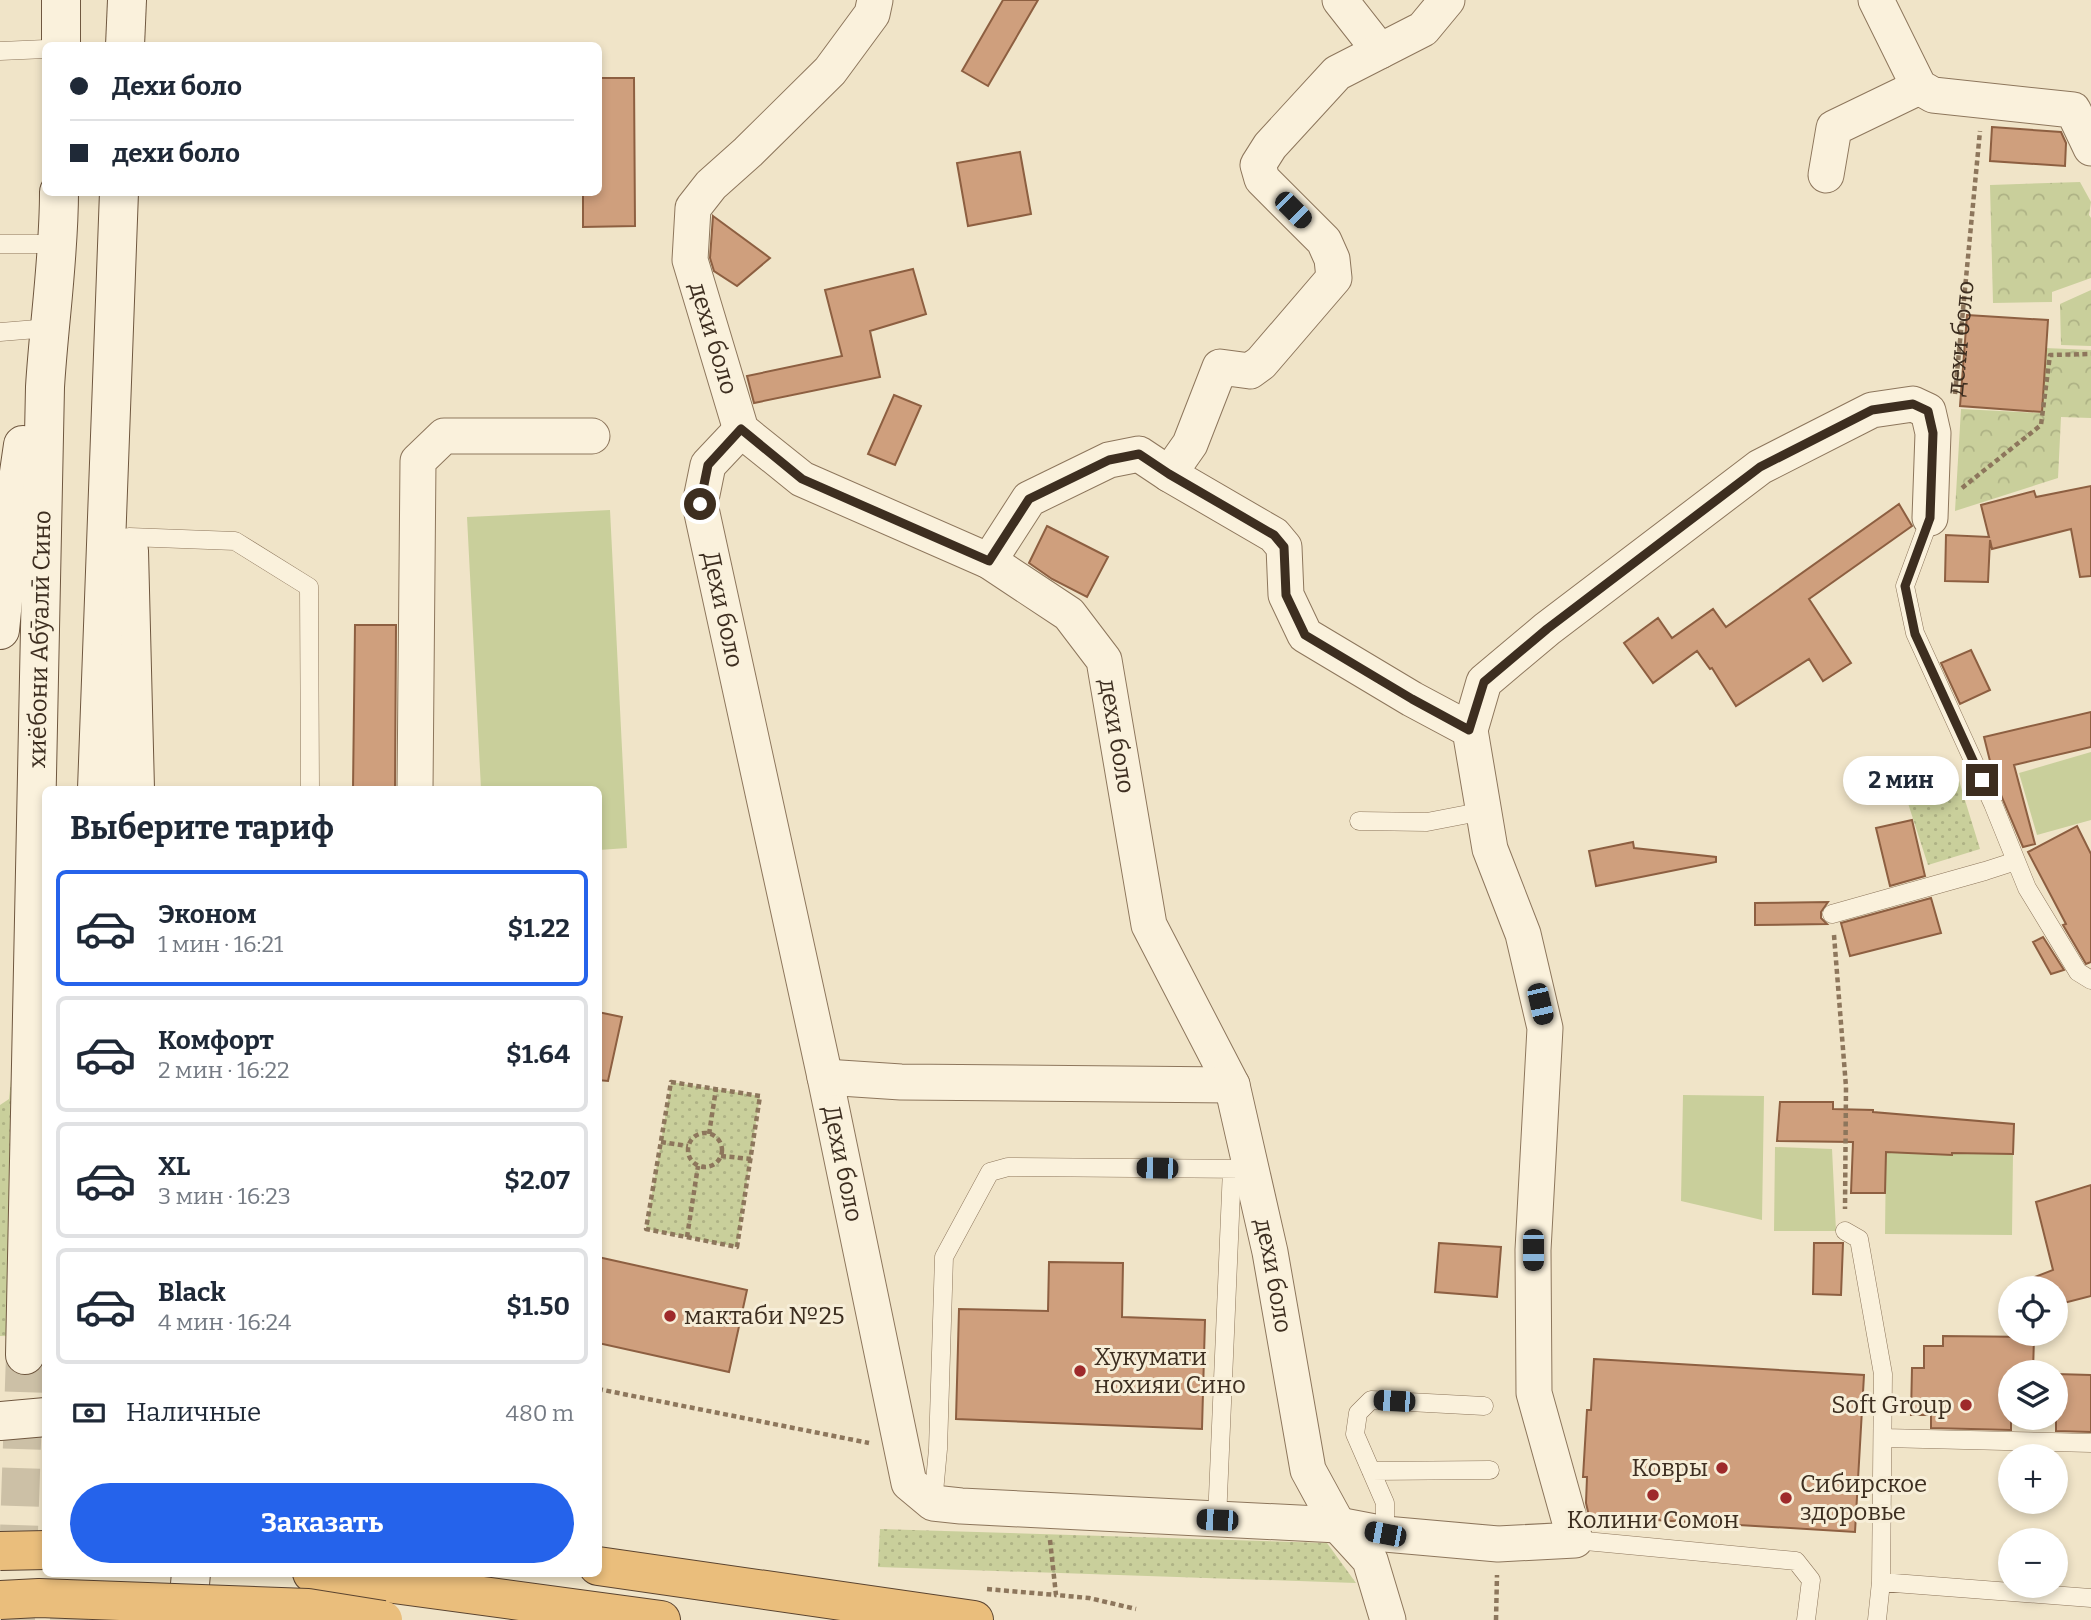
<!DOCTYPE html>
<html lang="ru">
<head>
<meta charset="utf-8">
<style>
	:root { --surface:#fff; --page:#f2f2f3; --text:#1f2937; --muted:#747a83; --line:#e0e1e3; --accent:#2563eb }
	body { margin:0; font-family:Bitter,serif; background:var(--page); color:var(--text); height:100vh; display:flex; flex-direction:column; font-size:26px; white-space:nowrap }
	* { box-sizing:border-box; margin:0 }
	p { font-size:23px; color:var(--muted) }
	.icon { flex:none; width:38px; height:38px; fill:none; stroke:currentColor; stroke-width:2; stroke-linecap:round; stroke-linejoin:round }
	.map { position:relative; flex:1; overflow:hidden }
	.sheet { position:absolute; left:42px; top:786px; width:560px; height:791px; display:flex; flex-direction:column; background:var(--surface); border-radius:10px; box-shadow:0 4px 10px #0003 }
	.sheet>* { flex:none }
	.hud { position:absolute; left:42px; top:42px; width:560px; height:154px; border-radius:10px; box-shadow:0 4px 10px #0003; display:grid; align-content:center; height:154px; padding:0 28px; background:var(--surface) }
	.tools { position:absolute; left:1998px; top:1276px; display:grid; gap:14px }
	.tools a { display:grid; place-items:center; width:70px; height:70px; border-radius:50%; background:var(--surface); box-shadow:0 4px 10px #0003; font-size:35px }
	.end { position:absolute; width:32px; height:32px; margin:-16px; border:9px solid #3d2e20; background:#fff; box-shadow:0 0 0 4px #fff }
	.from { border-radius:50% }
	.bubble { position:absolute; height:49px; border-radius:24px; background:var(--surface); box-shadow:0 4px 10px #0003; font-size:23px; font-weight:700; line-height:49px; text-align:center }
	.car { position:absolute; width:21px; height:42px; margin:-21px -10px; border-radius:9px; box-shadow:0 0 5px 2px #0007; background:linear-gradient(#222 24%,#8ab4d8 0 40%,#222 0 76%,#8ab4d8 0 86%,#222 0) }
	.hud b { display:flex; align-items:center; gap:24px; height:66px; font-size:26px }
	.hud b+b { border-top:2px solid var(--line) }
	.hud i { width:18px; height:18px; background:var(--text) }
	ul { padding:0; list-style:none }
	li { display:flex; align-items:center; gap:21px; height:116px; margin:0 14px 10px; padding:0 14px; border:4px solid var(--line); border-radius:10px }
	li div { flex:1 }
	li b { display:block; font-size:26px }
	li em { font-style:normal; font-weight:700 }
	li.on { border-color:var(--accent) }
	li>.icon { width:63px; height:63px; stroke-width:1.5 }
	h2 { padding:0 28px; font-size:32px; line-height:84px }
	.pay { display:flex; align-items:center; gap:18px; height:77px; padding:0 28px; font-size:26px }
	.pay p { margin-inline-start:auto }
	.action { display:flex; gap:14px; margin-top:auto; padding:14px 28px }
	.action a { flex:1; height:80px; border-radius:42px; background:var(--accent); color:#fff; font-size:28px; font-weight:700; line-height:80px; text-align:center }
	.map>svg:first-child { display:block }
	.grass { fill:url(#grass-dots) }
	.forest { fill:url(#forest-crowns) }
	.garden { fill:#c9cf9b }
	.building { fill:#cf9f7d; stroke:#8d5f41; stroke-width:2 }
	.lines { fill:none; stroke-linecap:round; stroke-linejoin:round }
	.secondary-tunnel { stroke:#ccc0a6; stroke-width:38; stroke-dasharray:38 19; stroke-linecap:butt }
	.service-casing { stroke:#8d765c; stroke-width:19 }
	.minor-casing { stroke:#8d765c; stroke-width:37 }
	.secondary-casing { stroke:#6f573f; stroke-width:40 }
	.trunk-casing { stroke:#5b4430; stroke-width:40 }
	.path { stroke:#8d765c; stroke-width:4.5; stroke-dasharray:5 3.5; stroke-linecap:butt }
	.service { stroke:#faf1dc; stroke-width:18 }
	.minor { stroke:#faf1dc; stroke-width:35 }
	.secondary { stroke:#faf1dc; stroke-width:38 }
	.trunk { stroke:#eabe7c; stroke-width:38 }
	.trunk-bridge-casing { stroke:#5b4430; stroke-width:40; stroke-linecap:butt }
	.trunk-bridge { stroke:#eabe7c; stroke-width:38 }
	.route { stroke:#3d2e20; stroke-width:9 }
	.poi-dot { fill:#9e2a2b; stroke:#f7eed8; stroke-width:2.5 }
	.labels { text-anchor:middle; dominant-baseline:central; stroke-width:6; stroke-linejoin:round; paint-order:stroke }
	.street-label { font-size:24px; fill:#3d2e20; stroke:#f7eed8 }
	.poi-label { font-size:24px; fill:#3d2e20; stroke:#f7eed8; text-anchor:start }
</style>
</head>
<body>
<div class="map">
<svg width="2091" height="1620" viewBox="0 0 2091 1620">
	<defs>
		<pattern id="grass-dots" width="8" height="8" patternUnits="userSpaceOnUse" patternTransform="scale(1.75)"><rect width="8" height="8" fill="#c9cf9b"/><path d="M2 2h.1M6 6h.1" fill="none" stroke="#aeb285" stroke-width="1.8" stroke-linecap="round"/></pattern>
		<pattern id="forest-crowns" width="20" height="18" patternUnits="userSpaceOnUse" patternTransform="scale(1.75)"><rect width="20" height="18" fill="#c9cf9b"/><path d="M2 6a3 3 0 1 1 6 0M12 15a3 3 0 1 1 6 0" fill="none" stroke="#aeb285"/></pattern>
	</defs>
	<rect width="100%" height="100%" fill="#f0e4c8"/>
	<path class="grass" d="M 1957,774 L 1980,849 L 1928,865 L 1904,791 Z
		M 45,1043 L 45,1337 L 0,1336 L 0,1105 L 9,1099 L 14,1050 Z
		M 671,1082 L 760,1096 L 737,1247 L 646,1229 Z
		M 880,1529 L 1327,1543 L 1356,1583 L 878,1567 Z"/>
	<path class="forest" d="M 2080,182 L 2091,202 L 2089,215 L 2091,218 L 2091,278 L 2052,292 L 2052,302 L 1993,303 L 1990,185 Z
		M 2091,290 L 2091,346 L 2061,345 L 2060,304 Z
		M 2045,348 L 2091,350 L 2091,418 L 2061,417 L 2058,478 L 1955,511 L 1961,409 L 2041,413 Z"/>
	<path class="garden" d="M 610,510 L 627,848 L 599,850 L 598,789 L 481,789 L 467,517 Z
		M 2091,752 L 2091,820 L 2037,835 L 2019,773 Z
		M 1683,1095 L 1764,1096 L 1762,1220 L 1681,1201 Z
		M 1775,1147 L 1832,1149 L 1836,1231 L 1774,1231 Z
		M 1886,1152 L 2013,1154 L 2012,1235 L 1885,1234 Z"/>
	<path class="building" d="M 1003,0 L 1038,0 L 988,86 L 962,71 Z
		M 598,78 L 634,78 L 635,226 L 583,227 L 583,192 L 598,192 Z
		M 1992,127 L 2061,132 L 2066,143 L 2065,166 L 1990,161 Z
		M 1020,152 L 1031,214 L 968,226 L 957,163 Z
		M 713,216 L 770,258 L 737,286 L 714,271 L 710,258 Z
		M 913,269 L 926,314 L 870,331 L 880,377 L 754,403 L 747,376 L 842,356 L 825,290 Z
		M 1967,315 L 2048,320 L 2042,412 L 1960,406 Z
		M 894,395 L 921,406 L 895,465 L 868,454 Z
		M 2091,486 L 2091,576 L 2080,577 L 2071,529 L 1992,549 L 1990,540 L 1988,582 L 1945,581 L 1946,535 L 1989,537 L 1981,505 L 2034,491 L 2036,497 Z
		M 1899,504 L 1912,526 L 1809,599 L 1851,663 L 1823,681 L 1809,659 L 1736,706 L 1712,668 L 1710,669 L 1697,651 L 1653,683 L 1624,643 L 1658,618 L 1672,638 L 1713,609 L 1726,627 Z
		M 1047,526 L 1108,557 L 1087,597 L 1052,579 L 1029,563 Z
		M 355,625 L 396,625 L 395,789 L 353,789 Z
		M 1971,650 L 1990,690 L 1960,704 L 1941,663 Z
		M 2091,712 L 2091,747 L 2014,765 L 2035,844 L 2023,847 L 1995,781 L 1984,737 Z
		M 1912,820 L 1925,876 L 1890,886 L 1876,828 Z
		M 2077,826 L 2091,854 L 2091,962 L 2086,964 L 2063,925 L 2066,924 L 2028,852 Z
		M 1633,842 L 1634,848 L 1716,857 L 1716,862 L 1596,886 L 1589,851 Z
		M 1931,898 L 1941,933 L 1850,956 L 1841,923 Z
		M 1828,902 L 1821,912 L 1821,918 L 1827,924 L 1755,925 L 1755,903 Z
		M 2043,937 L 2064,970 L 2051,974 L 2033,942 Z
		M 598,1012 L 622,1017 L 608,1081 L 598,1080 Z
		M 1780,1102 L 1833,1102 L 1833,1109 L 1873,1110 L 1873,1112 L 2014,1124 L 2013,1154 L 1952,1153 L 1952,1155 L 1886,1152 L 1885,1193 L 1851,1193 L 1853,1142 L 1777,1141 Z
		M 2091,1185 L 2091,1296 L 2056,1305 L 2056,1288 L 2013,1288 L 2012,1286 L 2053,1270 L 2036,1202 Z
		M 1439,1243 L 1501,1247 L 1497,1297 L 1435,1292 Z
		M 1814,1243 L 1843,1243 L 1841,1295 L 1813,1294 Z
		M 598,1257 L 747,1290 L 729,1372 L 598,1343 Z
		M 1049,1262 L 1123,1263 L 1122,1317 L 1205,1320 L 1202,1429 L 956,1419 L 959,1309 L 1048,1311 Z
		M 1943,1336 L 2034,1337 L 2033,1372 L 2011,1372 L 2011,1430 L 1931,1428 L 1931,1415 L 1911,1415 L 1912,1368 L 1924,1368 L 1924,1346 L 1943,1346 Z
		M 1594,1359 L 1864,1375 L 1855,1532 L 1589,1516 L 1586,1503 L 1587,1477 L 1583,1477 L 1587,1410 L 1591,1410 Z
		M 2056,1374 L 2091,1375 L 2091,1432 L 2056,1431 Z"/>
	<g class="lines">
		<path class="secondary-tunnel" d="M 16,1620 L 25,1355
			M 69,1620 L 70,1573"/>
		<g class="service-casing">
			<path id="service" d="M 0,51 L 46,49
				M 0,244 L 59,244
				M 0,332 L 49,328
				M 1930,518 L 1905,586 L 1915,633 L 1993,804 L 2027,888 L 2078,972 L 2091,980
				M 129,537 L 235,541 L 309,587 L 310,789
				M 1359,821 L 1427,822 L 1484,811
				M 1832,914 L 1985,871 L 2016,861
				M 1845,1231 L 1859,1239 L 1883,1374 L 1881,1582 L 1877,1620
				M 1884,1438 L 2091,1443
				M 1371,1471 L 1490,1470
				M 933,1503 L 938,1449 L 944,1257 L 990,1172 L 1008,1167 L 1251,1169
				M 1217,1520 L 1232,1169
				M 1385,1534 L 1385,1503 L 1355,1434 L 1358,1413 L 1371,1400 L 1484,1406
				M 1575,1540 L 1796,1561 L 1811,1580 L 1806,1620
				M 1881,1582 L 2091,1598"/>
		</g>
		<g class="minor-casing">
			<g id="minor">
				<path id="s2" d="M 875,0 L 872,14 L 830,71 L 748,152 L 711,185 L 693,208 L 690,260 L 741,430 L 802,479 L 989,561 L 1069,614 L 1104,660 L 1149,925 L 1232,1085 L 1270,1252 L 1308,1470 L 1338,1525 L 1370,1560 L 1388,1620"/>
				<path d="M 1340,0 L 1380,51"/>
				<path d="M 1876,0 L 1919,87 L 1933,95 L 2073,110 L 2091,148"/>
				<path d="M 1826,175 L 1834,128 L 1919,87"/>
				<path id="s3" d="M 741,430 L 708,465 L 700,504 L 825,1077 L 909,1483 L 933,1503 L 961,1506 L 1338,1525 L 1385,1534 L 1498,1544 L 1575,1540 L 1534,1393 L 1533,1250 L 1545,1028 L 1523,934 L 1490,849 L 1470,730 L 1412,699 L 1305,635 L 1286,595 L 1284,547 L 1274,535 L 1169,474 L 1190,444 L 1220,367 L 1250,371 L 1261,363 L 1334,278 L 1332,259 L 1324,241 L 1262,179 L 1258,165 L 1270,146 L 1337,73 L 1423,29 L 1447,0"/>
				<path d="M 989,561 L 1029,499 L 1109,460 L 1139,454 L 1169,474"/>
				<path d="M 1470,730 L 1484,682 L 1547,629 L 1760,467 L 1872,410 L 1913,404 L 1928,411 L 1933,433 L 1930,518"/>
				<path d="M 415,789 L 418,461 L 444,436 L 592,436"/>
				<path d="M 825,1077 L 901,1082 L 1232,1085"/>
			</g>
		</g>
		<g class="secondary-casing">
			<g id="secondary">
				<path d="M 61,46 L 61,0"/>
				<path d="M 125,46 L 127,0"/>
				<path d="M 129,551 L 135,789"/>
				<path d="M 0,630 L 9,542 L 23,445"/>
				<path d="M 97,789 L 119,192"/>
				<path id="s4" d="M 25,1355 L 45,387 C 49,322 59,258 59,192"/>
				<path d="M 0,1421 L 46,1417"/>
				<path d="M 183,1620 L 188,1607 L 191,1573"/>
			</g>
		</g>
		<g class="trunk-casing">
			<path id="trunk" d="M 598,1566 L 974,1620
				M 312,1573 L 661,1620"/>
		</g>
		<g class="path">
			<path id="s1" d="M 1955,394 L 1980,131"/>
			<path d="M 1962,488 L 2041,425 L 2050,355 L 2091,354"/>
			<path d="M 1834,935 L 1846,1087 L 1845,1209"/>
			<path d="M 671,1082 L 760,1096 L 737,1247 L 646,1229 Z"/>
			<circle cx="705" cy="1150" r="17"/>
			<path d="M 709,1134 L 716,1089"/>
			<path d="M 661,1142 L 688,1146"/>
			<path d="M 721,1156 L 751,1159"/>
			<path d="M 687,1237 L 698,1166"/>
			<path d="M 598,1389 L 869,1443"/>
			<path d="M 1050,1540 L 1056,1595 L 1089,1598 L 1136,1609"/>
			<path d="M 987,1589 L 1056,1595"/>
			<path d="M 1496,1620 L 1497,1575"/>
		</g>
		<use href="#service" class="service"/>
		<use href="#minor" class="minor"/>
		<use href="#secondary" class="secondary"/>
		<use href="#trunk" class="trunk"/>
		<g class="trunk-bridge-casing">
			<path id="trunk-bridge" d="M 0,1551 L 46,1550
				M 0,1600 L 39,1598 L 308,1608 L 383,1620"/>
		</g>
		<use href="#trunk-bridge" class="trunk-bridge"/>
	</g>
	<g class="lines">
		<path class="route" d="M 700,504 L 708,465 L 741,429 L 802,479 L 989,561 L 1029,499 L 1109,460 L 1139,454 L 1169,474 L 1274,535 L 1284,547 L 1286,595 L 1305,635 L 1412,699 L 1469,730 L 1484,682 L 1547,629 L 1760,467 L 1872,410 L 1913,404 L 1928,411 L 1933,433 L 1930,518 L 1905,586 L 1915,634 L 1982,780"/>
	</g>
	<g class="poi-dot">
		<circle cx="670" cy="1316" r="7"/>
		<circle cx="1080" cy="1371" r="7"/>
		<circle cx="1966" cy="1405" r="7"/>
		<circle cx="1722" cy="1468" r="7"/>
		<circle cx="1653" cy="1495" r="7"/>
		<circle cx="1786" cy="1498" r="7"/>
	</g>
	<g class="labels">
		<g class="street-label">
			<text stroke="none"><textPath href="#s1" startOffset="56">дехи боло</textPath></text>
			<text stroke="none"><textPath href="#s2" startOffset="413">дехи боло</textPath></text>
			<text stroke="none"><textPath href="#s3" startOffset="196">Дехи боло</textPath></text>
			<text stroke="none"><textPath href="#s4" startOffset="716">хиёбони Абӯалӣ Сино</textPath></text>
			<text stroke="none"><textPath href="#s2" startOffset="1022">дехи боло</textPath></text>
			<text stroke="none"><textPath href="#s3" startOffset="763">Дехи боло</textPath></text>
			<text stroke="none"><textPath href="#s2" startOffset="1589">дехи боло</textPath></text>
		</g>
		<g class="poi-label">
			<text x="684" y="1316">мактаби №25</text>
			<text x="1094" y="1357">Хукумати<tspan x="1094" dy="28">нохияи Сино</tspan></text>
			<text x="1952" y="1405" text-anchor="end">Soft Group</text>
			<text x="1708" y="1468" text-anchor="end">Ковры</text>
			<text x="1800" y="1484">Сибирское<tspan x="1800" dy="28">здоровье</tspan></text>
			<text x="1653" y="1520" text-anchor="middle">Колини Сомон</text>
		</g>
	</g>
</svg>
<div class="tools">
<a><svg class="icon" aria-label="locate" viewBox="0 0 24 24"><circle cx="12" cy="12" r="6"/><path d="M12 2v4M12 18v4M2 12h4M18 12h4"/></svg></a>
<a><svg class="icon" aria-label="layers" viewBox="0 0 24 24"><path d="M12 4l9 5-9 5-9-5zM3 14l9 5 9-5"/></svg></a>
<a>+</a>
<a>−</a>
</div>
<i class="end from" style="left:700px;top:504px"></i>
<i class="end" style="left:1982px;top:780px"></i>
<div class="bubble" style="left:1843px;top:756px;width:116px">2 мин</div>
<i class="car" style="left:1293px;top:210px;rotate:135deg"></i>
<i class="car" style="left:1540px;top:1004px;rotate:167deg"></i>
<i class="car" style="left:1157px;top:1168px;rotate:271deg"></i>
<i class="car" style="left:1533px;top:1250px;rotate:180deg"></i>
<i class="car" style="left:1394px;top:1401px;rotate:273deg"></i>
<i class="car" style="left:1217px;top:1520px;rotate:272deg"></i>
<i class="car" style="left:1385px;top:1534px;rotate:281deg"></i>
<div class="hud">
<b><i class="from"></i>Дехи боло</b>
<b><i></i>дехи боло</b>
</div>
<section class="sheet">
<h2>Выберите тариф</h2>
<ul>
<li class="on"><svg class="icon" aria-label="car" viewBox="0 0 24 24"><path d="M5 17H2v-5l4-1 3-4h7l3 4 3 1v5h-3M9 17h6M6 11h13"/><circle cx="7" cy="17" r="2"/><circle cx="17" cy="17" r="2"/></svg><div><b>Эконом</b><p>1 мин · 16:21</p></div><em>$1.22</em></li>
<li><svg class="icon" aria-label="car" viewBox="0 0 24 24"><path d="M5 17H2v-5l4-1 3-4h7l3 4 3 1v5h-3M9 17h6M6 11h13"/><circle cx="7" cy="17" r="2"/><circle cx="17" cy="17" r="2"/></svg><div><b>Комфорт</b><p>2 мин · 16:22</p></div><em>$1.64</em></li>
<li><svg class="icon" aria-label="car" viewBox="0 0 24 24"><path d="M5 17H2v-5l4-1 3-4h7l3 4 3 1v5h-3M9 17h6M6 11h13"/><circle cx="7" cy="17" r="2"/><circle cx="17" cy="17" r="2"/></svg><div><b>XL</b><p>3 мин · 16:23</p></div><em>$2.07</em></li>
<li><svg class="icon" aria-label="car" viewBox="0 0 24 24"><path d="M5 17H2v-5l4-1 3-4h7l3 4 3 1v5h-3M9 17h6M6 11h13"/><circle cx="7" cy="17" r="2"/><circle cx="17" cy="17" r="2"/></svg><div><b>Black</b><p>4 мин · 16:24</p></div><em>$1.50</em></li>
</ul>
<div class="pay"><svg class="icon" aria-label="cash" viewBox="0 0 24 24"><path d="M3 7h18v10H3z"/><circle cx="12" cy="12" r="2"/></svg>Наличные<p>480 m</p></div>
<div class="action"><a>Заказать</a></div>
</section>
</div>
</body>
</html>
